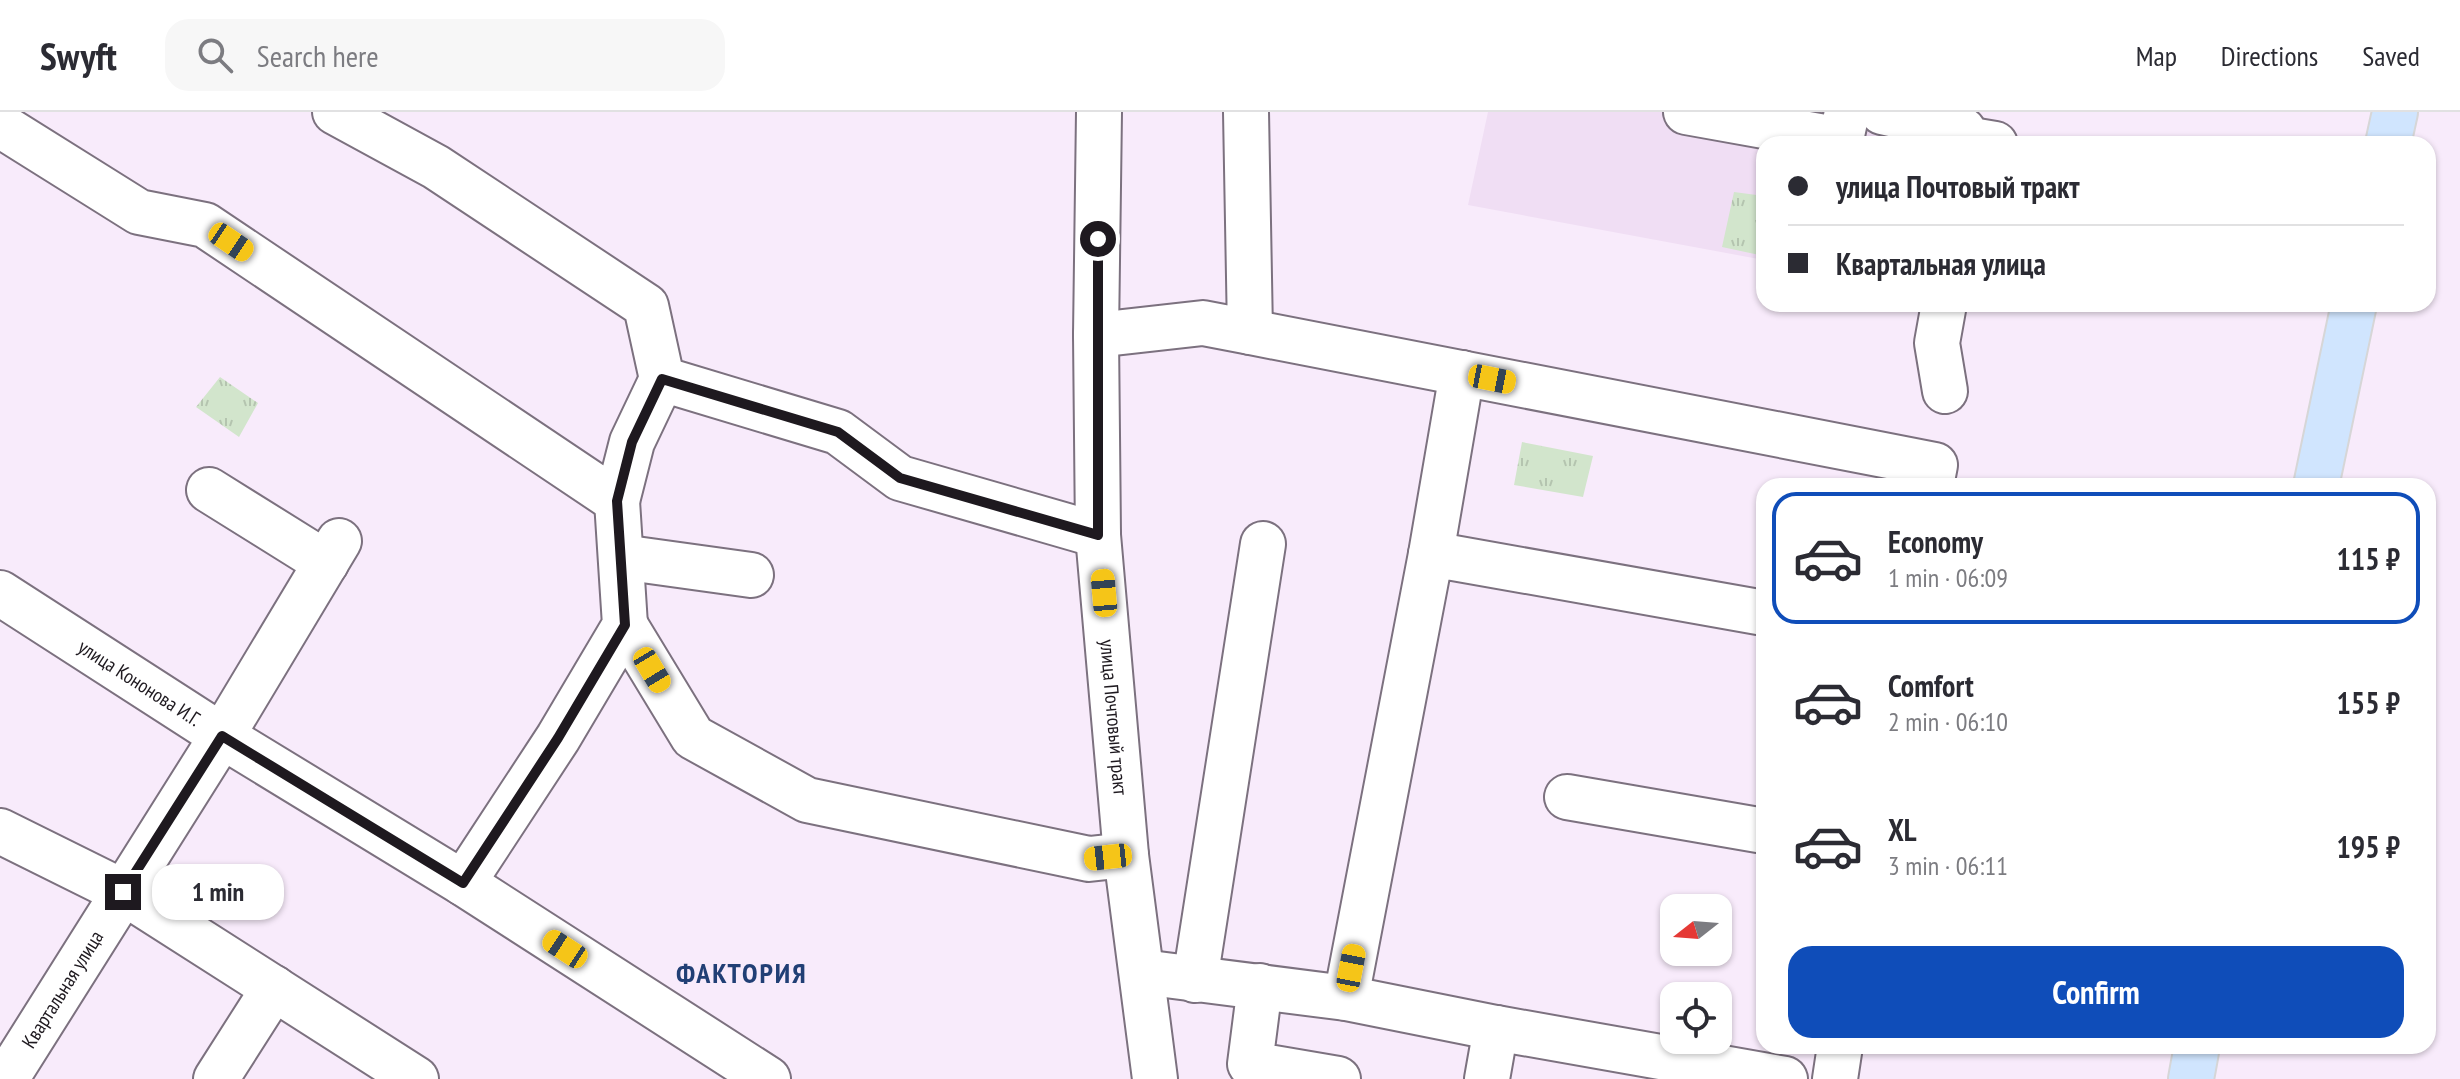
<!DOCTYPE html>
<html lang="en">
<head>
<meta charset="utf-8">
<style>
	:root { --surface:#fff; --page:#f7f7f7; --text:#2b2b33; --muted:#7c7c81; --line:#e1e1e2; --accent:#0f4db9 }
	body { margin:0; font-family:"PT Sans Narrow",sans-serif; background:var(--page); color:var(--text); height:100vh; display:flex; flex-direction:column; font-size:30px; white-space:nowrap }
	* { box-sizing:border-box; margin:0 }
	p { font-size:26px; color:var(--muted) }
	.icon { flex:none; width:44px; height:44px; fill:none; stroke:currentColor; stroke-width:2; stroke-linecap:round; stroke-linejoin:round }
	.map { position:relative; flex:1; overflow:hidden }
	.side { position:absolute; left:1756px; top:366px; width:680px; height:576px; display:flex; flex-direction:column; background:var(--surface); border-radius:24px; box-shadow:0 2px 6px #0004 }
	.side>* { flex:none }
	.hud { position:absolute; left:1756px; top:24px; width:680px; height:176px; border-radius:24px; box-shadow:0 2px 6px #0004; display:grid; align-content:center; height:176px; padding:0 32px; background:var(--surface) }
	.needle { width:52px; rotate:253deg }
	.tools { position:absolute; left:1660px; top:782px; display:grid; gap:16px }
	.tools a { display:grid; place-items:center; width:72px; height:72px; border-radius:16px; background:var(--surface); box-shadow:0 2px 6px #0004; font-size:40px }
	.end { position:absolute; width:36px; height:36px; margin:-18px; border:10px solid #1e191f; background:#fff; box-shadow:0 0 0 4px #fff }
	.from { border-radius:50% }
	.bubble { position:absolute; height:56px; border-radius:24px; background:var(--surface); box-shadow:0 2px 6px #0004; font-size:26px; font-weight:700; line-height:56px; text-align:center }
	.car { position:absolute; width:24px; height:48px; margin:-24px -12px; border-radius:10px; box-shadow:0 0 6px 2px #0007; background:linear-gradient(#f5c518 24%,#345 0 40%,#f5c518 0 76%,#345 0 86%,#f5c518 0) }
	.hud b { display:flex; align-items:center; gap:28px; height:76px; font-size:30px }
	.hud b+b { border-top:2px solid var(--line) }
	.hud i { width:20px; height:20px; background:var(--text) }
	ul { padding:14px 0 0; list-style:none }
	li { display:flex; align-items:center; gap:24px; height:132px; margin:0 16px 12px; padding:0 16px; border:4px solid transparent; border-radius:24px }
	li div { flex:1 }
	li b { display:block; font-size:30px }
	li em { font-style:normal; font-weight:700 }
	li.selected { border-color:var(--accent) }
	li>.icon { width:72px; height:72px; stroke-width:1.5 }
	.primary-button { display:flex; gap:16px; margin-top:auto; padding:16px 32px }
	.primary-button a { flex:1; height:92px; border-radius:24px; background:var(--accent); color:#fff; font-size:32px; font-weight:700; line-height:92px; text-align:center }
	header { display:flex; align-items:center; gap:48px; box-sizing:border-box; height:112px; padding:0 40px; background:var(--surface); border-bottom:2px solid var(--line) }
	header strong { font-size:38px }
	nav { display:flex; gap:44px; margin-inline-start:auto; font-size:28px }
	.search { width:560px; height:72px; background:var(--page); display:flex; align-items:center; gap:20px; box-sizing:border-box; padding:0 28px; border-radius:24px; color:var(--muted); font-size:30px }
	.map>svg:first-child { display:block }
	.built { fill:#f0def4 }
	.grass { fill:url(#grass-tufts) }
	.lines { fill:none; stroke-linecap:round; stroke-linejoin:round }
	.minor-casing { stroke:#7c717f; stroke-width:48 }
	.major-casing { stroke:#d6d6d7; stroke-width:48 }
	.minor { stroke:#fff; stroke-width:44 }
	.major { stroke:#d0e5fe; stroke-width:44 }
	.route { stroke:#1e191f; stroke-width:10 }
	.labels { text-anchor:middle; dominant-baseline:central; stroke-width:8; stroke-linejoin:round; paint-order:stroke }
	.street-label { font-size:20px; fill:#1e191f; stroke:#f8ebfb }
	.district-label { font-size:28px; font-weight:bold; letter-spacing:2px; fill:#213f75; stroke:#f8ebfb }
</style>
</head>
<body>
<header>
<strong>Swyft</strong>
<div class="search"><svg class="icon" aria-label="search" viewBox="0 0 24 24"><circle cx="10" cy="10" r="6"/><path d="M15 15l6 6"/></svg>Search here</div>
<nav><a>Map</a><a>Directions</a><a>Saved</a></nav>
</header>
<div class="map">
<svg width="2460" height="967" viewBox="0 0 2460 967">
	<defs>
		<pattern id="grass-tufts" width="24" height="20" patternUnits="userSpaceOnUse" patternTransform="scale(2)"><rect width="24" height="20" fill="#d2e5cc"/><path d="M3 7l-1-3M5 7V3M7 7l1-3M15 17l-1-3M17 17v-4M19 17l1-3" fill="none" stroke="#b4c4af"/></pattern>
	</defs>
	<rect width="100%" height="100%" fill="#f8ebfb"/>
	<path class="built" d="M 1488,0 L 1933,0 L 1927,32 L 1764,32 L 1764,148 L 1468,93 Z"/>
	<path class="grass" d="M 1734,80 L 1764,84 L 1764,144 L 1722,135 Z
		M 220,265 L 258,291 L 239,325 L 196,295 Z
		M 1522,330 L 1593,344 L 1583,385 L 1514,373 Z"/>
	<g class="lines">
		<g class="minor-casing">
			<g id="minor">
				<path d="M 335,0 L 436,55 L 646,194 L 662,267 L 838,320 L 900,366 L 1098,423"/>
				<path id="s1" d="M 1099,0 L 1096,223 L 1098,423 L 1126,743 L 1155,967"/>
				<path d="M 1686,0 L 1841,28 L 1847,0"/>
				<path d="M 1882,0 L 1963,18"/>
				<path d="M 0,13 L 139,100 L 205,113 L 617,389 L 632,330 L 662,267"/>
				<path d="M 1971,28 L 1995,32"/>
				<path d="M 1944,192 L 1937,231 L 1945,279"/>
				<path d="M 1250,220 L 1935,353 L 1931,374"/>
				<path d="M 1096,223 L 1203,211 L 1250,220 L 1246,0"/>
				<path d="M 209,378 L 326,451"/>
				<path d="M 1431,442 L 1462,261"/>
				<path d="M 621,445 L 751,463"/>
				<path id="s2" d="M 0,481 L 222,624 L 463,771 L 768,967"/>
				<path d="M 625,513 L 693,625 L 807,688 L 1089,747 L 1126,743"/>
				<path d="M 1567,685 L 1764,719"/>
				<path d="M 0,719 L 123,780 L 416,967"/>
				<path d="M 463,771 L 558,626 L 625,513 L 617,389"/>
				<path d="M 1142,860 L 1346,886 L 1496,916 L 1785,967"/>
				<path d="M 1195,868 L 1263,432"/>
				<path d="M 1260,874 L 1250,952 L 1338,967"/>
				<path d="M 1346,886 L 1431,442 L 1764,501"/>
				<path id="s3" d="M 6,967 L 222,624 L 339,429"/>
				<path d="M 216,967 L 274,876"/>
				<path d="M 1487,967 L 1496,916"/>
				<path d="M 1835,967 L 1840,934"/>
			</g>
		</g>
		<g class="major-casing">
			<path id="major" d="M 2388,32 L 2395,0
				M 2316,374 L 2354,192
				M 2191,967 L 2197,934"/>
		</g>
		<use href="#minor" class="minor"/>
		<use href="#major" class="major"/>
	</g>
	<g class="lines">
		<path class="route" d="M 123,780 L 222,624 L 463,771 L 558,626 L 625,513 L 617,389 L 632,330 L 662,267 L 838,320 L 900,366 L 1098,423 L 1098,127"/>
	</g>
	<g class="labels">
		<g class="street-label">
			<text stroke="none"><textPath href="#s2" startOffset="166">улица Кононова И.Г.</textPath></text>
			<text stroke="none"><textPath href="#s1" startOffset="606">улица Почтовый тракт</textPath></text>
			<text stroke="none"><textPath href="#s3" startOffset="106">Квартальная улица</textPath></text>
		</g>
		<g class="district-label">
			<text x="742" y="860">ФАКТОРИЯ</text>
		</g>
	</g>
</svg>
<div class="tools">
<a><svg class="needle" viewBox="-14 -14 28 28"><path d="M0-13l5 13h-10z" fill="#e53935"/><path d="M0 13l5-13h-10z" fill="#7c7c81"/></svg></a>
<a><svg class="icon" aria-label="locate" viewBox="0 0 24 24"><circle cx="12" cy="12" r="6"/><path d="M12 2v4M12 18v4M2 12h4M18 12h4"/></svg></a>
</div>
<i class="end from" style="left:1098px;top:127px"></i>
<i class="end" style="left:123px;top:780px"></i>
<div class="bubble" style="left:152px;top:752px;width:132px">1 min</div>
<i class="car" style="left:231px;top:130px;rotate:124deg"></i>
<i class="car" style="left:1492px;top:267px;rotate:101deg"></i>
<i class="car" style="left:1104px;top:481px;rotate:355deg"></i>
<i class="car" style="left:652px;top:558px;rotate:149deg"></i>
<i class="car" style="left:1108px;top:745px;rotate:264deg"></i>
<i class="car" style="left:565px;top:837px;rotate:303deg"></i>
<i class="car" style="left:1351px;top:856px;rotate:11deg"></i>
<div class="hud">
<b><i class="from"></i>улица Почтовый тракт</b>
<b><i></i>Квартальная улица</b>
</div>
<section class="side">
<ul>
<li class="selected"><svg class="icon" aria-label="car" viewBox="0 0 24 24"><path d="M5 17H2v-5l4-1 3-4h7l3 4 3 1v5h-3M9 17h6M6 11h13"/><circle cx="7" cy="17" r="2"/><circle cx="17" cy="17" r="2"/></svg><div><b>Economy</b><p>1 min · 06:09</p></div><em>115 ₽</em></li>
<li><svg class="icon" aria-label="car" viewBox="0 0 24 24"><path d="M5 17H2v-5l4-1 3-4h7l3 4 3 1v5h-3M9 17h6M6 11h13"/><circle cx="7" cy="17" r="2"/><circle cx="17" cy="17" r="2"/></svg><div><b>Comfort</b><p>2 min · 06:10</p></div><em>155 ₽</em></li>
<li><svg class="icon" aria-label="car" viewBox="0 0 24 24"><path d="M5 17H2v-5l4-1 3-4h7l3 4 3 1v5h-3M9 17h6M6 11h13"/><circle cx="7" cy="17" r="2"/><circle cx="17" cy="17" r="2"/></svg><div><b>XL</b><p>3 min · 06:11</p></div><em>195 ₽</em></li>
</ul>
<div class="primary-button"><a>Confirm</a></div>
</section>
</div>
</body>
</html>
